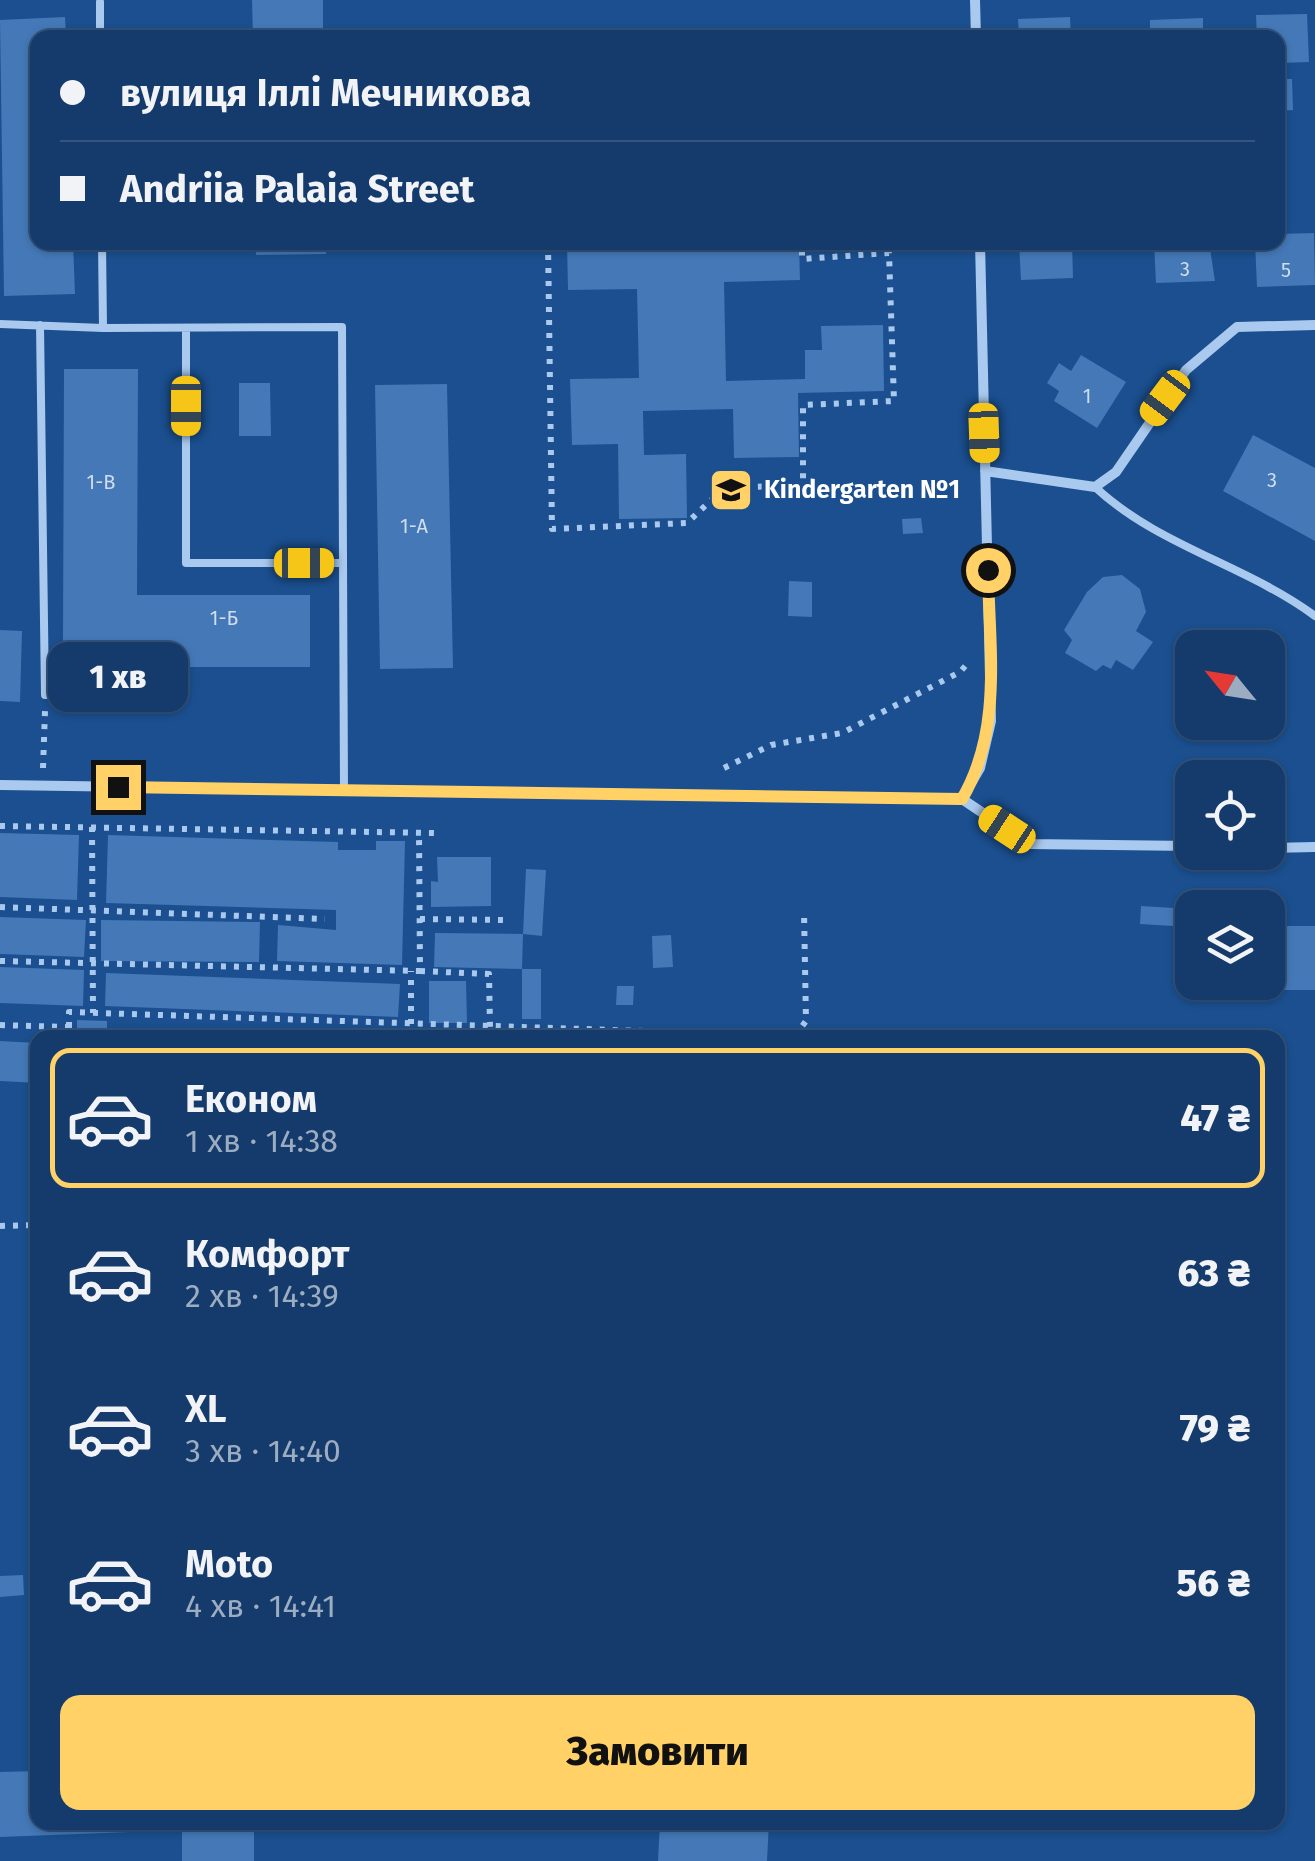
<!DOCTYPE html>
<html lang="uk">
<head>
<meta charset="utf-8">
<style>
	:root { --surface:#143b6b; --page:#214673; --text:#f1f3f6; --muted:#9dadc1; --line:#33557e; --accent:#ffd166 }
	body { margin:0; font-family:"Fira Sans",sans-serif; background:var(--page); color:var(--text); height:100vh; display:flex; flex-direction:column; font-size:38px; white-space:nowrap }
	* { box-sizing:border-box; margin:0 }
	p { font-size:32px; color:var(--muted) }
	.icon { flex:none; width:55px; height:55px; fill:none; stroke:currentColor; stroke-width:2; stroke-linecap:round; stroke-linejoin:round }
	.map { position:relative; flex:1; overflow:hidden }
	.panel { position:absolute; left:30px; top:1030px; width:1255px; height:800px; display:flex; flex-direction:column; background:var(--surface); border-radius:20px; box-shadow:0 2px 8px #0004,0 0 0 2px var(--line) }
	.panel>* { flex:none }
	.banner { position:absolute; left:30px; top:30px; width:1255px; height:220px; border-radius:20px; box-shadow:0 2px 8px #0004,0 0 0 2px var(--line); display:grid; align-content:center; height:220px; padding:0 30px; background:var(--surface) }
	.needle { width:65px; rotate:300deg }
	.buttons { position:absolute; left:1175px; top:630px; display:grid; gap:20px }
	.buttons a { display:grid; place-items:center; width:110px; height:110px; border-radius:20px; background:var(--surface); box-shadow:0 2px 8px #0004,0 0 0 2px var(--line); font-size:50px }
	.end { position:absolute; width:45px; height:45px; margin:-22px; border:12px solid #ffd166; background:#111; box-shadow:0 0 0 5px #111 }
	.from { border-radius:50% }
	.bubble { position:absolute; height:70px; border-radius:20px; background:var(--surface); box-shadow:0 2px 8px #0004,0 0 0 2px var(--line); font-size:32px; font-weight:800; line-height:70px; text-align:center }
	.car { position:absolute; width:30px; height:60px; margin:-30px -15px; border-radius:12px; box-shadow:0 0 8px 2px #0007; background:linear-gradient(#f5c518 24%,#345 0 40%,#f5c518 0 76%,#345 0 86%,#f5c518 0) }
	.banner b { display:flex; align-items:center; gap:35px; height:95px; font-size:38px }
	.banner b+b { border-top:2px solid var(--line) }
	.banner i { width:25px; height:25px; background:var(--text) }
	ul { padding:18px 0 0; list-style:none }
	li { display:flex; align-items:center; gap:30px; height:140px; margin:0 20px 15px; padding:0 10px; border:5px solid transparent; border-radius:20px }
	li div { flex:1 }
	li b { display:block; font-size:38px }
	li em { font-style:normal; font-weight:800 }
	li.selected { border-color:var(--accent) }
	li>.icon { width:90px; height:90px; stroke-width:1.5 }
	.primary-button { display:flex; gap:20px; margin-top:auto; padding:20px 30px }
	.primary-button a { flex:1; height:115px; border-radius:20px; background:var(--accent); color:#111; font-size:40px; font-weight:800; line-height:115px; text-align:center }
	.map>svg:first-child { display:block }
	.building { fill:#4478b7 }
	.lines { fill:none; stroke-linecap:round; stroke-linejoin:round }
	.path { stroke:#a9c9ee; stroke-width:6; stroke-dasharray:5 8; stroke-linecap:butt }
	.service { stroke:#a9c9ee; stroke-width:8 }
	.minor { stroke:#a9c9ee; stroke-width:10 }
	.route { stroke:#ffd166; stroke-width:12 }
	.labels { text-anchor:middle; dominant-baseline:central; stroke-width:8; stroke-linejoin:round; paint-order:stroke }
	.number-label { font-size:20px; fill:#d0dded }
	.poi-label { font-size:25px; font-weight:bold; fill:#fff; stroke:#1b4f8f; text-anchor:start }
</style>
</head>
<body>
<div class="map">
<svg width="1315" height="1861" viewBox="0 0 1315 1861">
	<rect width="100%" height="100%" fill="#1b4f8f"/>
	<path class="building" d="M 252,0 L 323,0 L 323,38 L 253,38 Z
		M 1307,14 L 1309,62 L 1278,63 L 1278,38 L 1257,38 L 1256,15 Z
		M 65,17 L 66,38 L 38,38 L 38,242 L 73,242 L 75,294 L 4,296 L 0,20 Z
		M 1070,17 L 1071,38 L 1019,38 L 1018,19 Z
		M 1203,18 L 1203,38 L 1150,38 L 1150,20 Z
		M 1278,79 L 1292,79 L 1293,110 L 1278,111 Z
		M 1314,233 L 1315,285 L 1257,287 L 1255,242 L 1278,242 L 1278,234 Z
		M 255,242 L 326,242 L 326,254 L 256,255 Z
		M 567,242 L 799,242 L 800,280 L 724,282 L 726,381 L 805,379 L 805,350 L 822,350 L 821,326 L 883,325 L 884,391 L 798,393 L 799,457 L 734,458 L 733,409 L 643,411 L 644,455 L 686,454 L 687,518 L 619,519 L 618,444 L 572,445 L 570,379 L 639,378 L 637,289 L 568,290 Z
		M 1019,242 L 1072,242 L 1073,278 L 1021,280 Z
		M 1154,242 L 1209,242 L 1215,281 L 1156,283 Z
		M 1081,355 L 1126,382 L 1097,428 L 1054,401 L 1059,391 L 1047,383 L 1059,363 L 1071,371 Z
		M 64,369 L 138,369 L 137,595 L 310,595 L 310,667 L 137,667 L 137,641 L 63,641 Z
		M 239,383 L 270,383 L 271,436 L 239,436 Z
		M 447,384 L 453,668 L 380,669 L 375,385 Z
		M 1253,435 L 1315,468 L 1315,541 L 1223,491 Z
		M 902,482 L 903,498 L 883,499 L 883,483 Z
		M 921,518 L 923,533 L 903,534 L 902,519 Z
		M 1122,575 L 1140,589 L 1146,612 L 1136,631 L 1153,642 L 1133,670 L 1116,660 L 1111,669 L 1103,665 L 1096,671 L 1065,653 L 1072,640 L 1064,630 L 1087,592 L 1103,577 Z
		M 789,581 L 812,582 L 812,617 L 788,616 Z
		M 0,630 L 22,631 L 20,702 L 0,701 Z
		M 0,833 L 79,835 L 77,900 L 0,897 Z
		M 108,835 L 338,842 L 338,850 L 376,850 L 376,841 L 405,841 L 402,965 L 277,961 L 278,925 L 336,930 L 336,910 L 106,903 Z
		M 437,857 L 491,857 L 491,906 L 431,907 L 431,881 L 438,882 Z
		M 526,869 L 546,870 L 542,936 L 523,934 Z
		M 1141,906 L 1174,908 L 1173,926 L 1140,924 Z
		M 0,917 L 86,920 L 84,957 L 0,954 Z
		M 101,920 L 260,922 L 259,962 L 101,961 Z
		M 1268,926 L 1315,926 L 1315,990 L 1224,990 L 1224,982 L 1268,982 Z
		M 435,933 L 523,934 L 522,969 L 434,967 Z
		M 671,935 L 673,967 L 653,968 L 652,936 Z
		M 0,967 L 84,970 L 83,1006 L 0,1003 Z
		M 522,969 L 541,969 L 541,1019 L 522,1019 Z
		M 106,973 L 400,984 L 398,1017 L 105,1006 Z
		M 429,981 L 466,981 L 467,1023 L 429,1023 Z
		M 617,986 L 634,986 L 633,1005 L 616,1005 Z
		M 77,1020 L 107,1021 L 107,1029 L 360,1038 L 77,1038 Z
		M 0,1041 L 38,1043 L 38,1083 L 0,1081 Z
		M 23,1575 L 24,1595 L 0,1597 L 0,1576 Z
		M 38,1771 L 38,1822 L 131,1822 L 131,1832 L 0,1837 L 0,1772 Z
		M 182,1822 L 254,1822 L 254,1861 L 182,1861 Z
		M 660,1822 L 769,1822 L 767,1861 L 658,1861 Z"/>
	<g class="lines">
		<path class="path" d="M 548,242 L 552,529 L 687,523 L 724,488 L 803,485 L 803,405 L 894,401 L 889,253 L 802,259 L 802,242
			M 43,768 L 45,711
			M 724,768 L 771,745 L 842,733 L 960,672 L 967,664
			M 0,826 L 436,833
			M 92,827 L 93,1013
			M 0,907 L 325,919
			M 420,919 L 507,920
			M 0,961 L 420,971 L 419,833
			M 420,971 L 489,974 L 490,1027
			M 411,1024 L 411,971
			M 0,1025 L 69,1027 L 69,1038
			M 69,1027 L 69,1012 L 795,1036 L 806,1021 L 804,911
			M 0,1226 L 38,1225"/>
		<path class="service" d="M 100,2 L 100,38
			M 102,242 L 103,328
			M 0,324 L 103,328 L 342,327 L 344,791
			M 40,325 L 45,695 L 118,695
			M 186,328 L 186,563 L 343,563
			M 1095,487 C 1158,546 1246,565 1315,616"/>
		<path class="minor" d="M 975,0 L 976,38
			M 985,471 L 1095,487 L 1116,472 L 1186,370 L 1237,327 L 1315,325
			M 0,785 L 962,799 L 1029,844 L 1192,846
			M 962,799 L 980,768 L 991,721 L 980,242
			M 1268,848 L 1315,847"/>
	</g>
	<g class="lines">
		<path class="route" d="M 118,787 L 962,799 C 1003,729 989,648 988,570"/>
	</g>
	<defs>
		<g id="school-square" transform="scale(2.25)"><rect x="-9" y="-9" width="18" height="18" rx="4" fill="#ffd166" stroke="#1b4f8f"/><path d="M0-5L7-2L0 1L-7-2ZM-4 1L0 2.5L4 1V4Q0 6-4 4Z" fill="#111"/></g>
	</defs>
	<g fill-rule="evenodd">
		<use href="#school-square" x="731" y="490"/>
	</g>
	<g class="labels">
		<g class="number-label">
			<text x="1185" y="269">3</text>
			<text x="1286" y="270">5</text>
			<text x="1087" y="396">1</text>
			<text x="1272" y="480">3</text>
			<text x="101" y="482">1-В</text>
			<text x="414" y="526">1-А</text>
			<text x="224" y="618">1-Б</text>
		</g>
		<g class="poi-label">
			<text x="764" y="490">Kindergarten №1</text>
		</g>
	</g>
</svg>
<div class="buttons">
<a><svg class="needle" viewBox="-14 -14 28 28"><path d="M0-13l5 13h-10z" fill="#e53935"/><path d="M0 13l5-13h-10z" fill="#9dadc1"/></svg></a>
<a><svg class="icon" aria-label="locate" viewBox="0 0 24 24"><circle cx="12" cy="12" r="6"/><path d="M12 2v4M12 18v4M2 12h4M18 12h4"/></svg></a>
<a><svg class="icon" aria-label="layers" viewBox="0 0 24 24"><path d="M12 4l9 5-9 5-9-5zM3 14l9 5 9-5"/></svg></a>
</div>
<i class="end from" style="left:988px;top:570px"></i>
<i class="end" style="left:118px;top:787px"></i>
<div class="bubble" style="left:48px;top:642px;width:140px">1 хв</div>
<i class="car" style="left:1165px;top:398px;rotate:217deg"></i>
<i class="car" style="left:186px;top:406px;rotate:180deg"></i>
<i class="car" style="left:984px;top:433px;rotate:178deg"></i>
<i class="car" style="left:304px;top:563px;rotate:90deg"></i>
<i class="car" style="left:1007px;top:829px;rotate:303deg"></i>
<div class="banner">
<b><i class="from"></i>вулиця Іллі Мечникова</b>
<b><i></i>Andriia Palaia Street</b>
</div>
<section class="panel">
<ul>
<li class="selected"><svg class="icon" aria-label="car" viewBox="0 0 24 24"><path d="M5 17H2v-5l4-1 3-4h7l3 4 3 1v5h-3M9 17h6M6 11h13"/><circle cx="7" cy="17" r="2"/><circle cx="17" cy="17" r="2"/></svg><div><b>Економ</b><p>1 хв · 14:38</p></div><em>47 ₴</em></li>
<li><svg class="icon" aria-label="car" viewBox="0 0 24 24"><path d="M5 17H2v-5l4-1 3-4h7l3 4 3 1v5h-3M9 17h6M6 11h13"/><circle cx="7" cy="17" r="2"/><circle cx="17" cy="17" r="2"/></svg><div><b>Комфорт</b><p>2 хв · 14:39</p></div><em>63 ₴</em></li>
<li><svg class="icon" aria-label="car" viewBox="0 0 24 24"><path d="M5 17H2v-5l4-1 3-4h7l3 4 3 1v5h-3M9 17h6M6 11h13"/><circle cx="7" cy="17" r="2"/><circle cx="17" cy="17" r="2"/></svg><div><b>XL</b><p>3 хв · 14:40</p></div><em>79 ₴</em></li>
<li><svg class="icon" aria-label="car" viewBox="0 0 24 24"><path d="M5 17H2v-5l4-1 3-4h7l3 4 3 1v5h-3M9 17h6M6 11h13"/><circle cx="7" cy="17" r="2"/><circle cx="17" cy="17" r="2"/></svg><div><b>Moto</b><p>4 хв · 14:41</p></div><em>56 ₴</em></li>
</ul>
<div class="primary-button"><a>Замовити</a></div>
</section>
</div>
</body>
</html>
